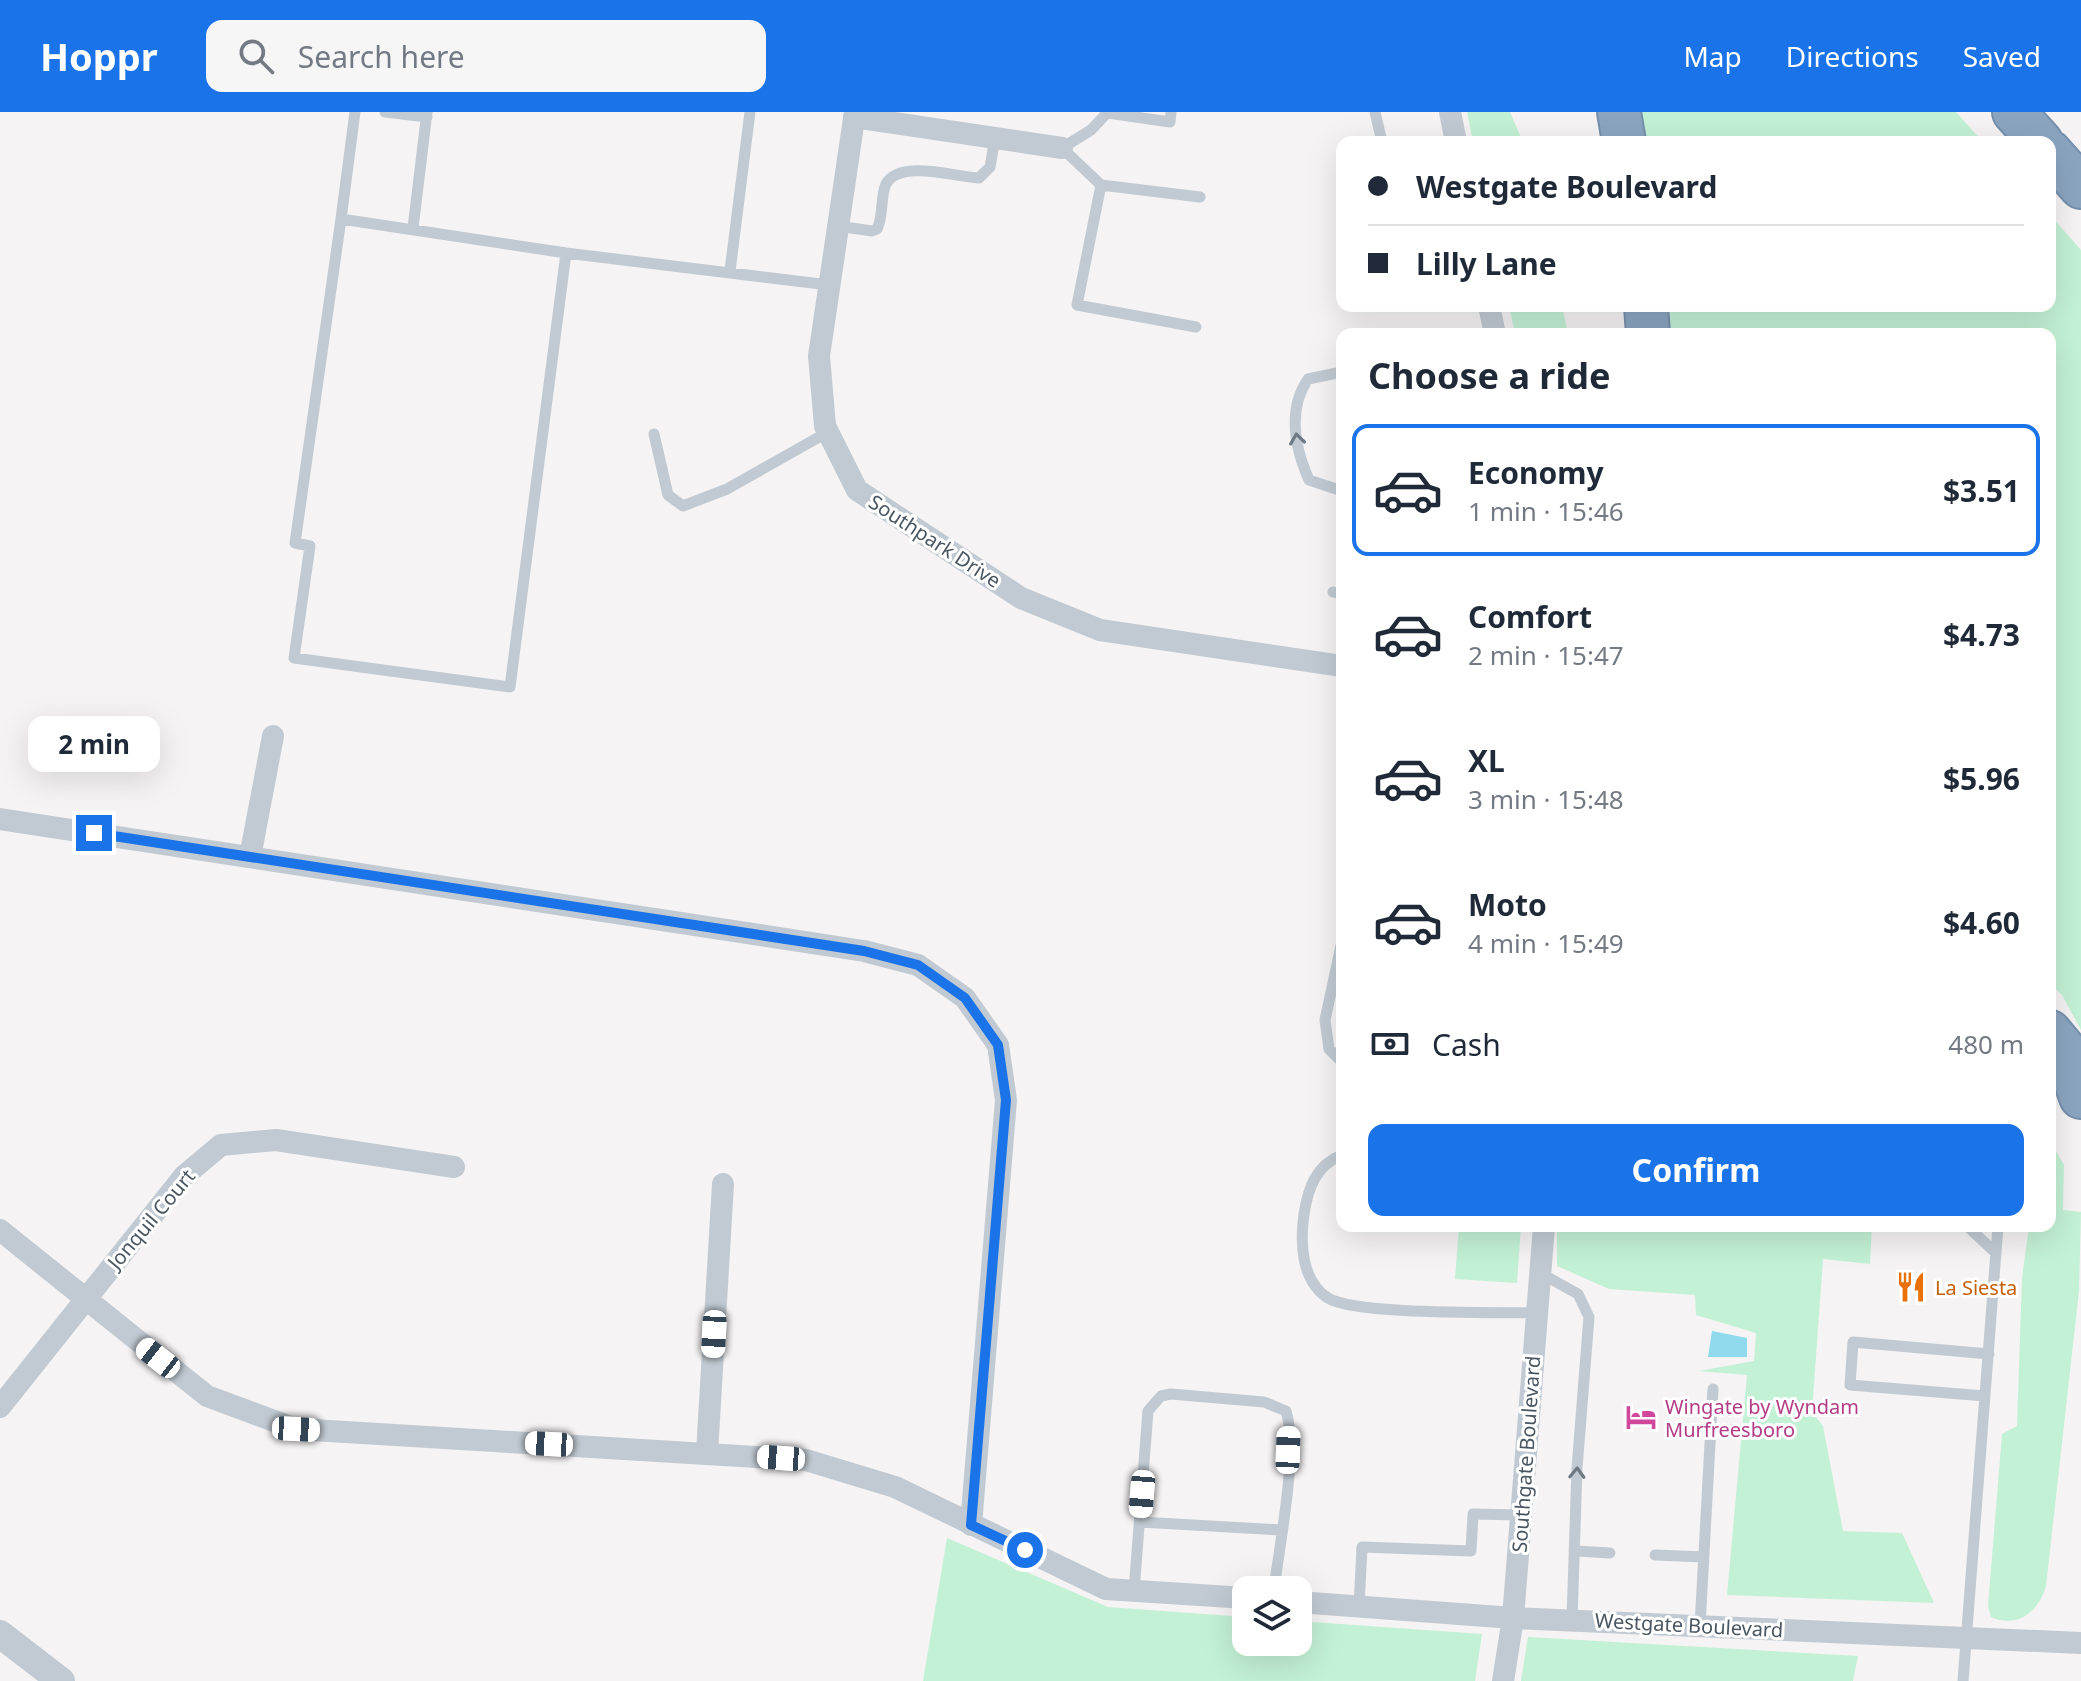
<!DOCTYPE html>
<html lang="en">
<head>
<meta charset="utf-8">
<style>
	:root { --surface:#fff; --page:#f6f6f7; --text:#1f2937; --muted:#747a83; --line:#e0e1e3; --accent:#1a73e8 }
	body { margin:0; font-family:"Noto Sans",sans-serif; background:var(--page); color:var(--text); height:100vh; display:flex; flex-direction:column; font-size:30px; white-space:nowrap }
	* { box-sizing:border-box; margin:0 }
	p { font-size:26px; color:var(--muted) }
	.icon { flex:none; width:44px; height:44px; fill:none; stroke:currentColor; stroke-width:2; stroke-linecap:round; stroke-linejoin:round }
	.map { position:relative; flex:1; overflow:hidden }
	.details { position:absolute; left:1336px; top:216px; width:720px; height:904px; display:flex; flex-direction:column; background:var(--surface); border-radius:16px; box-shadow:0 8px 32px #0002 }
	.details>* { flex:none }
	.top-card { position:absolute; left:1336px; top:24px; width:720px; height:176px; border-radius:16px; box-shadow:0 8px 32px #0002; display:grid; align-content:center; height:176px; padding:0 32px; background:var(--surface) }
	.buttons { position:absolute; left:1232px; top:1464px; display:grid; gap:16px }
	.buttons a { display:grid; place-items:center; width:80px; height:80px; border-radius:16px; background:var(--surface); box-shadow:0 8px 32px #0002; font-size:40px }
	.end { position:absolute; width:36px; height:36px; margin:-18px; border:10px solid #1a73e8; background:#fff; box-shadow:0 0 0 4px #fff }
	.from { border-radius:50% }
	.bubble { position:absolute; height:56px; border-radius:16px; background:var(--surface); box-shadow:0 8px 32px #0002; font-size:26px; font-weight:700; line-height:56px; text-align:center }
	.car { position:absolute; width:24px; height:48px; margin:-24px -12px; border-radius:10px; box-shadow:0 0 6px 2px #0007; background:linear-gradient(#fff 24%,#345 0 40%,#fff 0 76%,#345 0 86%,#fff 0) }
	.top-card b { display:flex; align-items:center; gap:28px; height:76px; font-size:30px }
	.top-card b+b { border-top:2px solid var(--line) }
	.top-card i { width:20px; height:20px; background:var(--text) }
	ul { padding:0; list-style:none }
	li { display:flex; align-items:center; gap:24px; height:132px; margin:0 16px 12px; padding:0 16px; border:4px solid transparent; border-radius:16px }
	li div { flex:1 }
	li b { display:block; font-size:30px }
	li em { font-style:normal; font-weight:700 }
	li.on { border-color:var(--accent) }
	li>.icon { width:72px; height:72px; stroke-width:1.5 }
	h2 { padding:0 32px; font-size:36px; line-height:96px }
	.pay { display:flex; align-items:center; gap:20px; height:88px; padding:0 32px; font-size:30px }
	.pay p { margin-inline-start:auto }
	.action { display:flex; gap:16px; margin-top:auto; padding:16px 32px }
	.action a { flex:1; height:92px; border-radius:16px; background:var(--accent); color:#fff; font-size:32px; font-weight:700; line-height:92px; text-align:center }
	header { display:flex; align-items:center; gap:48px; box-sizing:border-box; height:112px; padding:0 40px; background:var(--accent); color:#fff }
	header strong { font-size:38px }
	nav { display:flex; gap:44px; margin-inline-start:auto; font-size:28px }
	.search { width:560px; height:72px; background:var(--page); display:flex; align-items:center; gap:20px; box-sizing:border-box; padding:0 28px; border-radius:16px; color:var(--muted); font-size:30px }
	.map>svg:first-child { display:block }
	.green { fill:#c3f1d5 }
	.water { fill:#90daee }
	.lines { fill:none; stroke-linecap:round; stroke-linejoin:round }
	.motorway-casing { stroke:#7690ad; stroke-width:46 }
	.service { stroke:#c1cad2; stroke-width:11 }
	.minor { stroke:#c1cad2; stroke-width:22 }
	.tertiary { stroke:#c1cad2; stroke-width:28 }
	.motorway { stroke:#8ba5c1; stroke-width:42 }
	.oneway { stroke:#6e7983 }
	.route { stroke:#1a73e8; stroke-width:10 }
	.labels { text-anchor:middle; dominant-baseline:central; stroke-width:6; stroke-linejoin:round; paint-order:stroke }
	.street-label { font-size:20px; fill:#4a5661; stroke:#fff }
	.food-label { font-size:20px; fill:#c56008; stroke:#fff; text-anchor:start }
	.hotel-label { font-size:20px; fill:#b23c85; stroke:#fff; text-anchor:start }
</style>
</head>
<body>
<header>
<strong>Hoppr</strong>
<div class="search"><svg class="icon" aria-label="search" viewBox="0 0 24 24"><circle cx="10" cy="10" r="6"/><path d="M15 15l6 6"/></svg>Search here</div>
<nav><a>Map</a><a>Directions</a><a>Saved</a></nav>
</header>
<div class="map">
<svg width="2081" height="1569" viewBox="0 0 2081 1569">
	<rect width="100%" height="100%" fill="#f5f3f3"/>
	<path class="green" d="M 1467,0 L 1510,0 L 1523,30 L 1473,30 Z
		M 1633,0 L 1956,0 L 1983,30 L 1640,30 Z
		M 2050,103 L 2081,138 L 2081,918 L 2062,883 L 2050,872 L 2050,222 L 1670,222 L 1666,194 L 2050,194 Z
		M 1509,194 L 1562,194 L 1568,222 L 1515,222 Z
		M 2050,1029 L 2064,1053 L 2063,1098 L 2081,1100 L 2079,1179 L 2046,1474 C 2039,1499 2018,1517 1991,1505 L 1988,1494 L 2002,1322 L 2017,1314 L 2022,1166 L 2029,1114 L 2050,1114 Z
		M 1459,1114 L 1521,1114 L 1517,1171 L 1455,1167 Z
		M 1557,1114 L 1872,1114 L 1870,1152 L 1823,1147 L 1812,1300 L 1823,1314 L 1843,1419 L 1902,1421 L 1934,1491 L 1727,1483 L 1747,1263 L 1699,1259 L 1754,1249 L 1756,1221 L 1696,1203 L 1695,1183 L 1609,1177 L 1557,1154 Z
		M 947,1426 L 1108,1495 L 1246,1505 L 1246,1530 L 1298,1530 L 1298,1509 L 1482,1522 L 1475,1569 L 923,1569 Z
		M 1528,1525 L 1858,1544 L 1853,1569 L 1521,1569 Z"/>
	<path class="water" d="M 1712,1219 L 1747,1226 L 1747,1245 L 1708,1245 Z"/>
	<g class="lines">
		<g class="motorway-casing">
			<path id="motorway" d="M 1619,0 L 1624,30
				M 2014,0 L 2041,30
				M 2050,40 L 2081,75
				M 1646,194 L 1648,222
				M 2050,920 L 2064,937 L 2081,985"/>
		</g>
		<path class="service" d="M 385,0 L 427,5
			M 1108,0 L 1091,18 L 1062,36 L 1101,73 L 1077,193 L 1196,215
			M 1375,0 L 1382,30
			M 1108,1 L 1170,10 L 1171,0
			M 1101,73 L 1200,85
			M 341,107 L 355,0
			M 838,114 L 872,119 L 877,117 C 884,103 880,85 886,72 C 900,47 956,65 979,66 L 990,55 L 995,26
			M 413,116 L 427,0
			M 566,141 L 510,575 L 294,546 L 310,434 L 295,431 L 341,107 L 566,141 L 829,173
			M 730,159 L 750,0
			M 1342,260 L 1308,267 C 1287,298 1295,336 1309,368 L 1342,379
			M 654,322 L 668,383 L 683,394 L 727,377 L 828,320
			M 1333,480 L 1342,482
			M 1342,829 L 1325,908 L 1329,937 L 1342,950
			M 1342,1043 C 1316,1053 1308,1076 1304,1102 C 1300,1130 1301,1169 1328,1186 C 1354,1203 1497,1200 1537,1201
			M 1967,1114 L 1996,1141
			M 1540,1161 L 1578,1182 L 1589,1205 L 1577,1356 L 1572,1508
			M 1985,1284 L 1850,1273 L 1853,1230 L 1989,1242
			M 1140,1410 L 1281,1418
			M 1576,1439 L 1610,1441
			M 1655,1443 L 1704,1445
			M 1134,1479 L 1148,1299 L 1161,1284 L 1171,1282 L 1264,1290 L 1286,1299 C 1299,1339 1279,1433 1274,1478
			M 1359,1495 L 1362,1435 L 1471,1439 L 1473,1402 L 1521,1403
			M 1700,1514 L 1713,1277
			M 1963,1569 L 1998,1114"/>
		<path class="minor" d="M 855,0 L 819,244 L 825,314 L 857,378 L 1021,486 L 1100,518 L 1342,554
			M 1450,0 L 1456,30
			M 854,5 L 1062,36
			M 1489,194 L 1495,222
			M 0,707 L 864,839 L 918,853 L 965,886 L 998,933 L 1006,988 L 971,1413
			M 250,745 L 273,624
			M 0,1118 L 207,1284 L 296,1317 L 806,1348 L 895,1375 L 1106,1477 L 1246,1486
			M 0,1295 L 184,1064 L 221,1033 L 276,1028 L 454,1055
			M 707,1341 L 723,1072
			M 1298,1490 L 1513,1506 L 2081,1531
			M 1503,1569 L 1513,1506 L 1544,1114"/>
		<path class="tertiary" d="M 0,1522 L 61,1569"/>
		<use href="#motorway" class="motorway"/>
	</g>
	<defs><path id="oneway-chevron" d="M-2-3.5L2.5 0L-2 3.5" fill="none" stroke-width="1.6" stroke-linecap="round" stroke-linejoin="round" transform="scale(2)"/></defs>
	<g class="oneway">
		<use href="#oneway-chevron" transform="translate(1297 327) rotate(-98)"/>
		<use href="#oneway-chevron" transform="translate(1577 1361) rotate(-88)"/>
	</g>
	<g class="lines">
		<path class="route" d="M 94,721 L 864,839 L 918,853 L 965,886 L 998,933 L 1006,988 L 971,1413 L 1025,1438"/>
	</g>
	<defs>
		<g id="restaurant-bare" transform="scale(2.4)"><path d="M-5-6h1v4h1v-4h1v4h1v-4h1v5L-1.5 .5V6h-2V.5L-5-1ZM5-6V6H3V1.5H1.5Q1.5-4 5-6Z" fill="#e8710a" stroke="#fff" stroke-width="2.5" paint-order="stroke"/></g>
		<g id="hotel-bare" transform="scale(2.4)"><path d="M-6-4.5h1.5V1H6V5H4.5V3h-9V5H-6ZM-4 0a1.8 1.8 0 1 1 3.6 0ZM.5 0V-2.5h3Q6-2.5 6 0Z" fill="#d1479c" stroke="#fff" stroke-width="2.5" paint-order="stroke"/></g>
	</defs>
	<g fill-rule="evenodd">
		<use href="#restaurant-bare" x="1911" y="1175"/>
		<use href="#hotel-bare" x="1641" y="1305"/>
	</g>
	<g class="labels">
		<g class="street-label">
			<text transform="translate(935 429) rotate(33)">Southpark Drive</text>
			<text transform="translate(151 1107) rotate(-50)">Jonquil Court</text>
			<text transform="translate(1526 1342) rotate(-86)">Southgate Boulevard</text>
			<text transform="translate(1689 1513) rotate(3)">Westgate Boulevard</text>
		</g>
		<g class="food-label">
			<text x="1935" y="1175">La Siesta</text>
		</g>
		<g class="hotel-label">
			<text x="1665" y="1294">Wingate by Wyndam<tspan x="1665" dy="23">Murfreesboro</tspan></text>
		</g>
	</g>
</svg>
<div class="buttons">
<a><svg class="icon" aria-label="layers" viewBox="0 0 24 24"><path d="M12 4l9 5-9 5-9-5zM3 14l9 5 9-5"/></svg></a>
</div>
<i class="end from" style="left:1025px;top:1438px"></i>
<i class="end" style="left:94px;top:721px"></i>
<div class="bubble" style="left:28px;top:604px;width:132px">2 min</div>
<i class="car" style="left:714px;top:1222px;rotate:183deg"></i>
<i class="car" style="left:158px;top:1246px;rotate:308deg"></i>
<i class="car" style="left:296px;top:1317px;rotate:93deg"></i>
<i class="car" style="left:549px;top:1332px;rotate:273deg"></i>
<i class="car" style="left:1288px;top:1338px;rotate:2deg"></i>
<i class="car" style="left:781px;top:1346px;rotate:274deg"></i>
<i class="car" style="left:1142px;top:1382px;rotate:185deg"></i>
<div class="top-card">
<b><i class="from"></i>Westgate Boulevard</b>
<b><i></i>Lilly Lane</b>
</div>
<section class="details">
<h2>Choose a ride</h2>
<ul>
<li class="on"><svg class="icon" aria-label="car" viewBox="0 0 24 24"><path d="M5 17H2v-5l4-1 3-4h7l3 4 3 1v5h-3M9 17h6M6 11h13"/><circle cx="7" cy="17" r="2"/><circle cx="17" cy="17" r="2"/></svg><div><b>Economy</b><p>1 min · 15:46</p></div><em>$3.51</em></li>
<li><svg class="icon" aria-label="car" viewBox="0 0 24 24"><path d="M5 17H2v-5l4-1 3-4h7l3 4 3 1v5h-3M9 17h6M6 11h13"/><circle cx="7" cy="17" r="2"/><circle cx="17" cy="17" r="2"/></svg><div><b>Comfort</b><p>2 min · 15:47</p></div><em>$4.73</em></li>
<li><svg class="icon" aria-label="car" viewBox="0 0 24 24"><path d="M5 17H2v-5l4-1 3-4h7l3 4 3 1v5h-3M9 17h6M6 11h13"/><circle cx="7" cy="17" r="2"/><circle cx="17" cy="17" r="2"/></svg><div><b>XL</b><p>3 min · 15:48</p></div><em>$5.96</em></li>
<li><svg class="icon" aria-label="car" viewBox="0 0 24 24"><path d="M5 17H2v-5l4-1 3-4h7l3 4 3 1v5h-3M9 17h6M6 11h13"/><circle cx="7" cy="17" r="2"/><circle cx="17" cy="17" r="2"/></svg><div><b>Moto</b><p>4 min · 15:49</p></div><em>$4.60</em></li>
</ul>
<div class="pay"><svg class="icon" aria-label="cash" viewBox="0 0 24 24"><path d="M3 7h18v10H3z"/><circle cx="12" cy="12" r="2"/></svg>Cash<p>480 m</p></div>
<div class="action"><a>Confirm</a></div>
</section>
</div>
</body>
</html>
